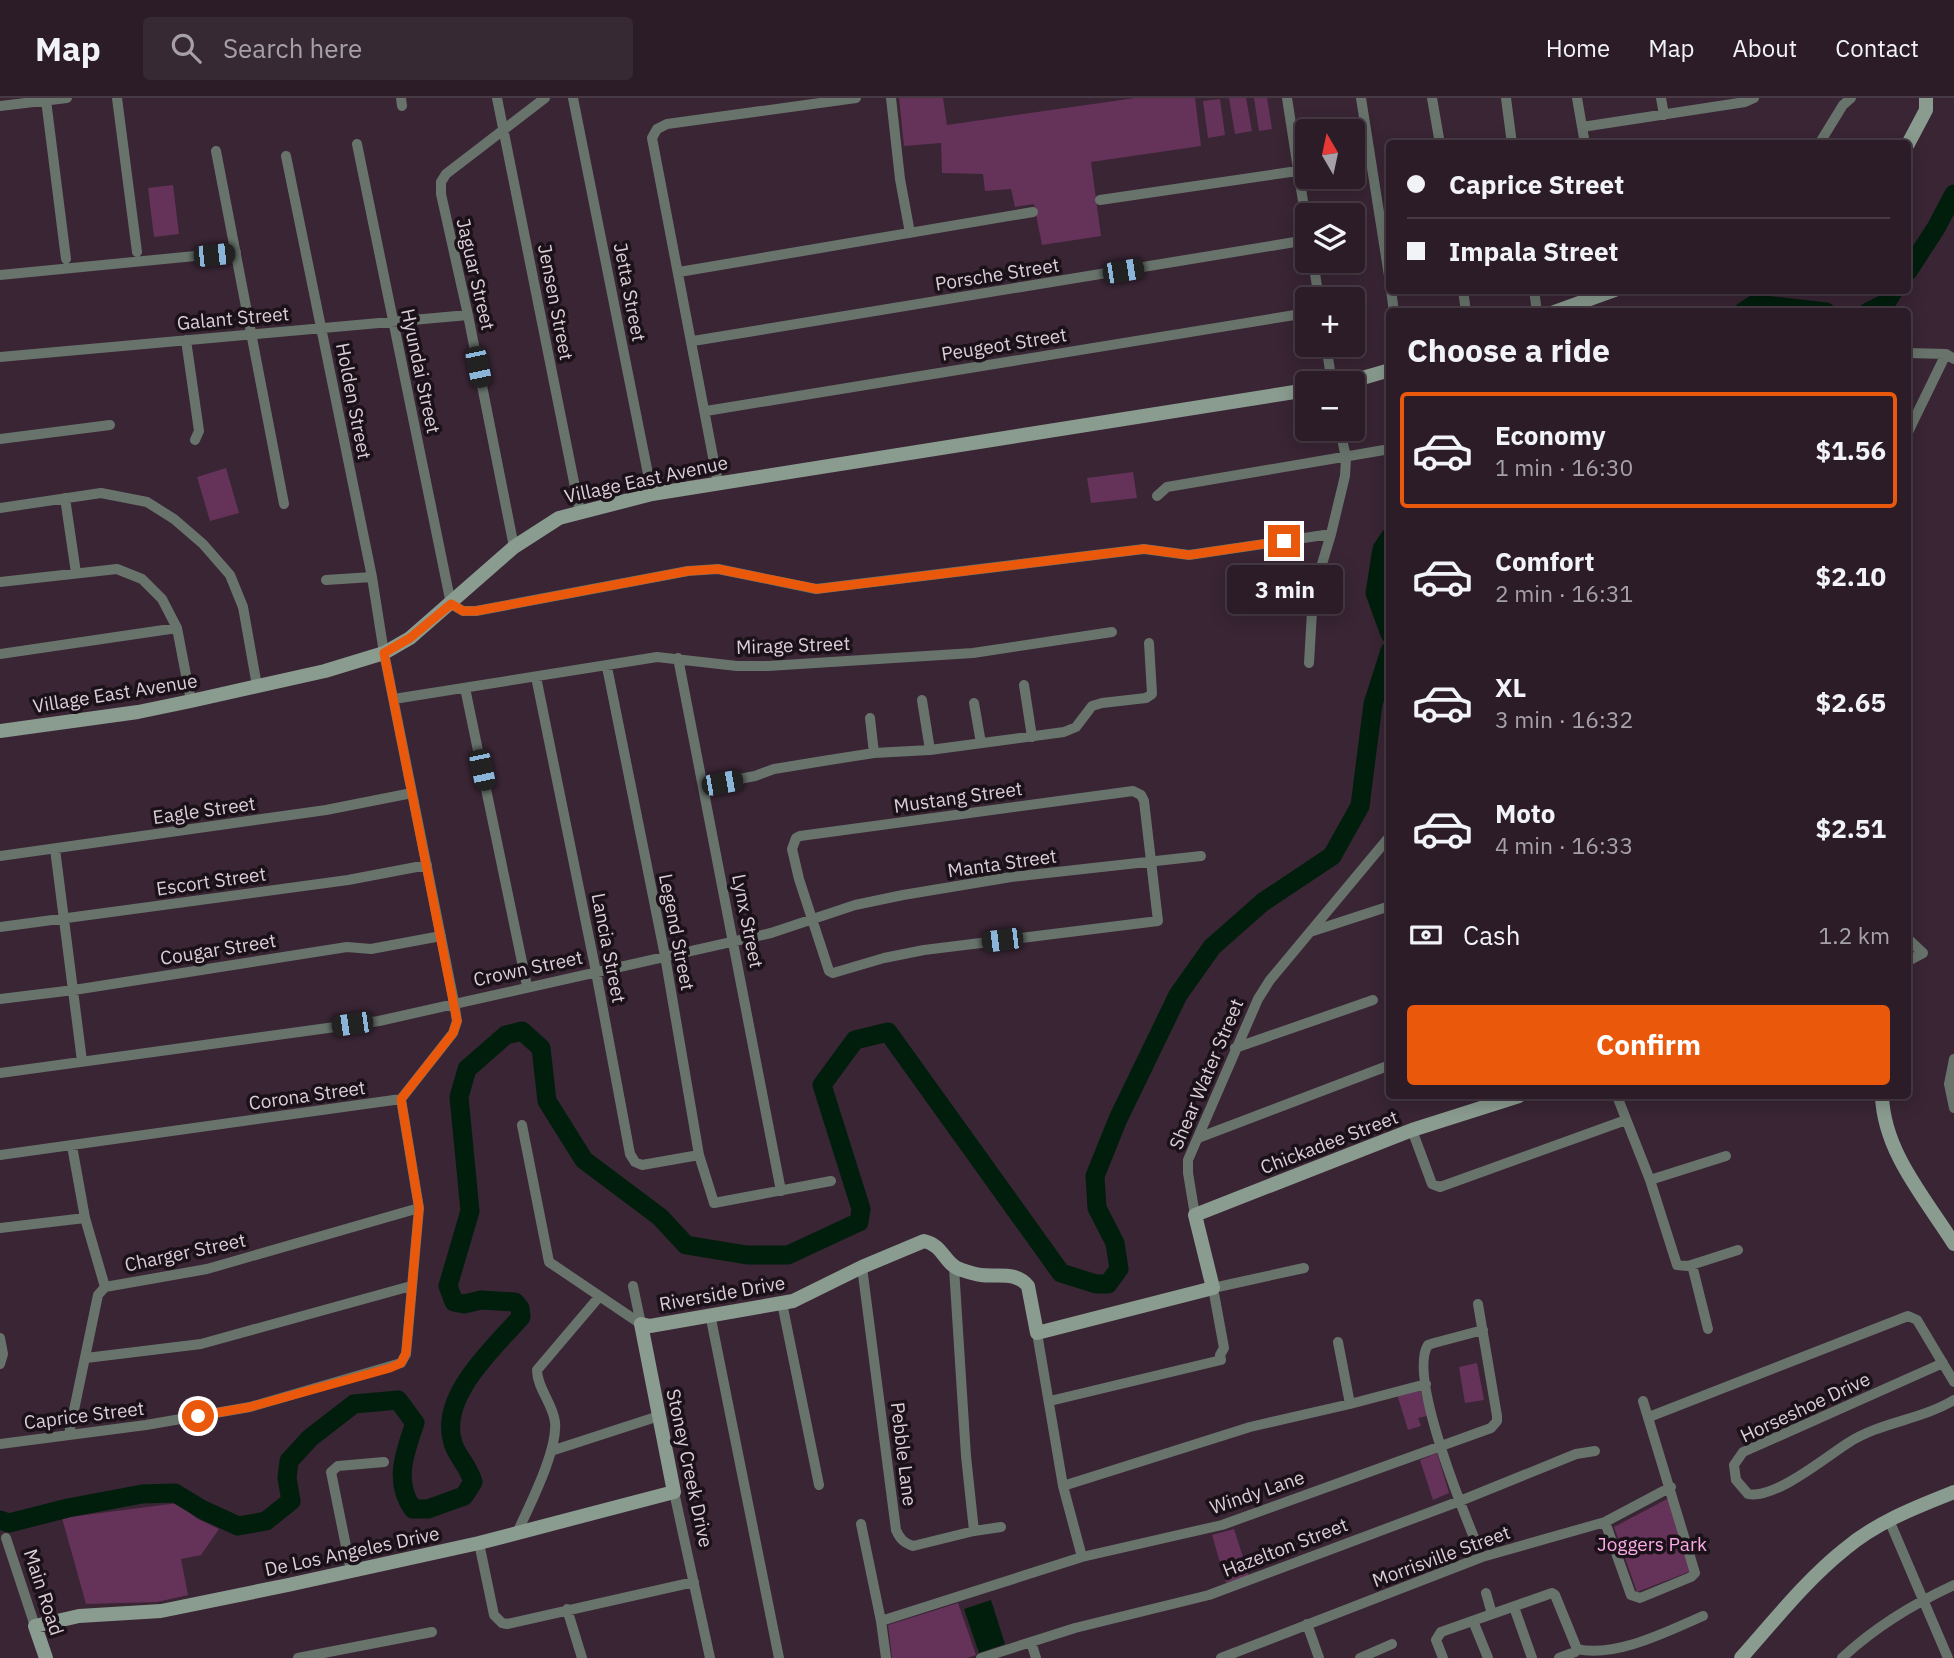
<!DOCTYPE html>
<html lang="en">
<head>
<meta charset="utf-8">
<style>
	:root { --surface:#2b1c27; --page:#372933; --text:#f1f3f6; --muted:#a6a1a7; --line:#473a44; --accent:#ea580c }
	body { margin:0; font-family:"IBM Plex Sans",sans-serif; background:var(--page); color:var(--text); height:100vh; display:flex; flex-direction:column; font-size:26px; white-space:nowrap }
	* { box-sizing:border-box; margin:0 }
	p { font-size:23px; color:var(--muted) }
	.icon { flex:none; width:38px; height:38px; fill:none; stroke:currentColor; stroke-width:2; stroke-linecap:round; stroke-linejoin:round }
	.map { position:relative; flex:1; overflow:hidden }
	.panel { position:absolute; left:1386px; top:210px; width:525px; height:791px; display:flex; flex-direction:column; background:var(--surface); border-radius:7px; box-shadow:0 4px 18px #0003,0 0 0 2px var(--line) }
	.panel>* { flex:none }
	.guide { position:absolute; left:1386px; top:42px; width:525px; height:154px; border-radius:7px; box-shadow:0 4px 18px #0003,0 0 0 2px var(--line); display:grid; align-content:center; height:154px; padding:0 21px; background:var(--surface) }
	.needle { width:46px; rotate:351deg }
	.buttons { position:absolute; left:1295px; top:21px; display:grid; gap:14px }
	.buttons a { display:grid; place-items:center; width:70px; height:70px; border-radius:7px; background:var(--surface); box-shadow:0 4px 18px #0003,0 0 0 2px var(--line); font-size:35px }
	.end { position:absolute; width:32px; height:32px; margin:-16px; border:9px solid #ea580c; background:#fff; box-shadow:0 0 0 4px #fff }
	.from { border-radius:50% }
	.bubble { position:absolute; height:49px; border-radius:7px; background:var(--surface); box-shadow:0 4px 18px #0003,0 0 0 2px var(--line); font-size:23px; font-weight:800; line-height:49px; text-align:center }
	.car { position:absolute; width:21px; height:42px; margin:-21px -10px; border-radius:9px; box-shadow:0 0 5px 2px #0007; background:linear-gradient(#222 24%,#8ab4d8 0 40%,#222 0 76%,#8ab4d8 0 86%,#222 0) }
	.guide b { display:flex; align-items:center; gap:24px; height:66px; font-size:26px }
	.guide b+b { border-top:2px solid var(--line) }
	.guide i { width:18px; height:18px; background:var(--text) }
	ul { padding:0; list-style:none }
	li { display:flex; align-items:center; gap:21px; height:116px; margin:0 14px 10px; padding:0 7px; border:4px solid transparent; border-radius:7px }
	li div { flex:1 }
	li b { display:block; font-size:26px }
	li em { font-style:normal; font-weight:800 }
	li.active { border-color:var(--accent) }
	li>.icon { width:63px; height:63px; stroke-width:1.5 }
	h2 { padding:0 21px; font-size:32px; line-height:84px }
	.pay { display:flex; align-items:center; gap:18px; height:77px; padding:0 21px; font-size:26px }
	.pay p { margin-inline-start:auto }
	.cta { display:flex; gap:14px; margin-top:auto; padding:14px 21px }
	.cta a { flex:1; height:80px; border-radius:7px; background:var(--accent); color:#fff; font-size:28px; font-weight:800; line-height:80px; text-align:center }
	header { display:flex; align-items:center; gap:42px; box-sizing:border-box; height:98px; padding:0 35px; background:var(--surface); border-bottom:2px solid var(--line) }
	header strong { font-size:33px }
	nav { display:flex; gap:38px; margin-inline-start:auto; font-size:24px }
	.search { width:490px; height:63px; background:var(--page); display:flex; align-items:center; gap:18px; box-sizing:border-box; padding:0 24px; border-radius:7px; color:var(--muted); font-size:26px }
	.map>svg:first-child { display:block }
	.green { fill:#653359 }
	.water { fill:#011e0d }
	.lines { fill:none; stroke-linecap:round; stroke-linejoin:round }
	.river { stroke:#011e0d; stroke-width:19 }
	.street { stroke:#68736c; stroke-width:10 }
	.secondary { stroke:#8a9b8f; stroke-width:14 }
	.route { stroke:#ea580c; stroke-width:9 }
	.labels { text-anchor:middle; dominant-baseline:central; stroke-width:7; stroke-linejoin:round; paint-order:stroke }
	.street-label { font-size:19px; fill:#dcced8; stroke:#1b1118 }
	.park-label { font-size:19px; fill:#fbaae6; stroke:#1b1118 }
</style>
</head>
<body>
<header>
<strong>Map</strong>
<div class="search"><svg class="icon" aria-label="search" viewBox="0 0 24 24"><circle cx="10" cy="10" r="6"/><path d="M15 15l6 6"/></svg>Search here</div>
<nav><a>Home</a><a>Map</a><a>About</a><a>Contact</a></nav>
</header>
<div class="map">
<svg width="1954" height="1560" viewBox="0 0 1954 1560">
	<rect width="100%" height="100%" fill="#392534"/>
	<path class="green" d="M 899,0 L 943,0 L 947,27 L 1135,0 L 1195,0 L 1201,48 L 1091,64 L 1101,138 L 1042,147 L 1034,106 L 1015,109 L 1011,91 L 985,93 L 983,76 L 942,75 L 941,45 L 904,48 Z
		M 1229,0 L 1246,0 L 1252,33 L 1235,36 Z
		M 1254,0 L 1267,0 L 1272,31 L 1259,33 Z
		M 1220,1 L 1225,37 L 1208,40 L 1203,3 Z
		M 173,87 L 179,136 L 154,139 L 148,90 Z
		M 226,370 L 239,415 L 210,423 L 197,379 Z
		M 1133,374 L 1137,400 L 1091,405 L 1087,380 Z
		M 1477,1265 L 1484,1302 L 1465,1305 L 1459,1269 Z
		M 1420,1291 L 1427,1318 L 1418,1320 L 1421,1328 L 1408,1332 L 1397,1296 Z
		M 1437,1355 L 1449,1395 L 1433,1402 L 1420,1362 Z
		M 1669,1400 L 1691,1473 L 1637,1494 L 1614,1429 Z
		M 178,1405 L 196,1420 L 219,1431 L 201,1457 L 181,1461 L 188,1497 L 157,1504 L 86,1506 L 62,1420 Z
		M 1234,1431 L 1249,1478 L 1226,1485 L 1212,1437 Z
		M 958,1505 L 976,1557 L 967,1560 L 892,1560 L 888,1527 Z"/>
	<path class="water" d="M 991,1502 L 1005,1546 L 979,1555 L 964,1511 Z"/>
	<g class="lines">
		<path class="river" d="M 1908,173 L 1936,130 L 1954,96
			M 1743,214 L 1755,206 L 1826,214
			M 1868,214 L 1886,205 L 1894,192
			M 1390,439 L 1382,451 L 1375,495 L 1390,536
			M 0,1422 L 9,1425 L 68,1410 L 142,1396 L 175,1395 L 203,1412 L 238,1428 L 266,1423 L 291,1403 L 287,1380 L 289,1363 L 310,1340 L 354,1306 L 398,1302 L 415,1325 C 405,1354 393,1384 413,1411 L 428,1411 L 464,1398 L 473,1384 C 468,1367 456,1357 453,1345 C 438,1299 494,1250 521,1219 L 520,1210 L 515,1204 L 481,1202 L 464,1206 L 454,1204 L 448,1188 L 470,1113 L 459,999 L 467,971 L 506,937 L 522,933 L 541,950 L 547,1003 L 584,1062 L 660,1119 L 686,1147 L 747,1157 L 788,1157 L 859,1124 L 861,1111 L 822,987 L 855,942 L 888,934 L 1061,1175 L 1096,1186 L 1108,1186 L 1119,1171 L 1115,1145 L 1097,1110 L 1095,1078 L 1118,1021 L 1178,897 L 1212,849 L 1263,804 L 1332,758 L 1360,708 L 1373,606 L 1390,553"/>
		<path class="street" d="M 117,0 L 137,154
			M 401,0 L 402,8
			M 497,0 L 580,414
			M 573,0 L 652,396
			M 891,0 L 900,81 L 910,135
			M 1287,0 L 1307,129
			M 1361,0 L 1390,184
			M 1432,0 L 1440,46
			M 1506,0 L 1512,46
			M 1577,0 L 1585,46
			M 1661,0 L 1664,17
			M 46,2 L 66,161
			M 0,8 L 67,0
			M 1582,29 L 1745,4 L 1754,0
			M 357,46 L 451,506 L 463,513 L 476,513 L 688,473 L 718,471 L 816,491 L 1144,451 L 1189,457 L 1331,436
			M 1819,46 L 1843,7 L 1851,0
			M 216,53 L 284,406
			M 1100,102 L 1297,73
			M 1313,163 L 1319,201
			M 679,174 L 1033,114
			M 0,177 L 236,154
			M 1391,192 L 1394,214
			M 1463,192 L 1466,214
			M 1534,192 L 1537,214
			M 186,242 L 199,333 L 195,342
			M 693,243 L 1307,142
			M 1326,247 L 1332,285
			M 1908,255 L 1946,256 L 1954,261
			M 0,259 L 468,217
			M 706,313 L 1307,215
			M 1908,334 L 1946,256
			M 0,341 L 110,327
			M 718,385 L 652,40 L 657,31 L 667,26 L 856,0
			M 1157,398 L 1167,389 L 1390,351
			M 65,400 L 76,475
			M 0,410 L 101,395 L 147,404 L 174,421 L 203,446 L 230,477 L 243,509 L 257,588
			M 514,449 L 468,217 L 441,96 L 441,84 L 446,76 L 545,0
			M 326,482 L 372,479
			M 0,484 L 117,471 L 142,481 L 162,501 L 177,530 L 191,603
			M 0,556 L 177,530
			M 678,560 L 781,1093
			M 1309,565 L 1313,496 L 1331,436 L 1345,378 L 1346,360 L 1340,331
			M 607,569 L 665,858 L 699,1057 L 714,1105 L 831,1083
			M 536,579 L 596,874 L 630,1056 L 635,1064 L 642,1067 L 699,1057
			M 1024,587 L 1032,639
			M 465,590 L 527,888
			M 394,601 L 657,559 L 737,568 L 768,568 L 973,555 L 1112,534
			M 922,602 L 930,652
			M 974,605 L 981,645
			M 870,620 L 874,655
			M 703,688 L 755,678 L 774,671 L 823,663 L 874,655 L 930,652 L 1064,634 L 1076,629 L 1092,608 L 1102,605 L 1146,600 L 1152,596 L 1149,545
			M 1133,693 L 1141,697 L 1144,703 L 1158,823 L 924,852 L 884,860 L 833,875 L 829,873 L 799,781 L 792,751 L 796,740 L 800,738 Z
			M 55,751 L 82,963
			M 0,758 L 326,712 L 412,695
			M 0,829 L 348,782 L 427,767
			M 1313,833 L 1390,808
			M 1908,841 L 1923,855 L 1908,863
			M 0,901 L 74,892 L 347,849 L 371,851 L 441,838
			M 1235,950 L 1373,902
			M 1954,961 L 1949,986 L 1954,1010
			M 0,975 L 379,923 L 771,835 L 855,807 L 903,797 L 1011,779 L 1201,758
			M 1617,998 L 1650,1082 L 1677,1167 L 1688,1168 L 1738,1152
			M 522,1027 L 549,1164 L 641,1226
			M 1412,1032 L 1432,1086 L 1440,1089 L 1626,1022
			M 1198,1040 L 1390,967
			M 0,1057 L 401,1001 L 453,935 L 457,923 L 454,904 L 384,555 L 372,479 L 286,58
			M 1650,1082 L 1726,1058
			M 1195,1117 L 1188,1075 L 1188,1062 L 1258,901 L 1270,882 L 1390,738
			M 85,1120 L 105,1189
			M 0,1130 L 85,1120 L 72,1048
			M 1692,1167 L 1708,1231
			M 862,1169 L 896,1432 C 900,1441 904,1445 913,1448 L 974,1433 L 1001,1429
			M 954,1170 L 966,1358 L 974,1433
			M 633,1188 L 641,1226
			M 782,1205 L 819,1387
			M 710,1216 L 779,1560
			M 1037,1235 L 1063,1388 L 1082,1459
			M 0,1240 L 3,1256 L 0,1266
			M 1338,1244 L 1350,1306
			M 86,1260 L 201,1246 L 411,1188
			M 1943,1265 L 1743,1354 L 1734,1367 L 1736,1382 L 1748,1396 C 1774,1402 1826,1359 1848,1345 C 1880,1324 1921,1322 1954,1302
			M 1050,1303 L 1221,1262 L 1220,1257 L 1224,1250 L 1213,1190 L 1304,1170
			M 1649,1319 L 1908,1218 L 1917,1222 L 1954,1284
			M 69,1336 L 98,1197 L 105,1189 L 207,1171 L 419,1110
			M 0,1346 L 146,1327 L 250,1309 L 401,1265 L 406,1256 L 419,1110 L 401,1001
			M 551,1353 L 659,1318
			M 1063,1388 L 1250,1329 L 1350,1306 L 1426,1286
			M 674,1394 L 710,1560
			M 1889,1422 L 1948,1560
			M 1605,1424 L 1631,1497 L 1640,1500 L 1691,1479 L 1695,1475 L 1643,1303
			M 861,1426 L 881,1523 L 886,1560
			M 518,1433 C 530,1406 558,1352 555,1324 C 553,1306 537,1290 537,1272 L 599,1199
			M 6,1440 L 35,1528
			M 479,1445 L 494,1517 L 502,1525 L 507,1526 L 694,1484
			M 1482,1459 C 1467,1423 1407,1279 1428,1247 L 1434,1245 L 1483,1232
			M 351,1473 L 331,1374 L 338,1368 L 384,1364
			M 1486,1495 L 1492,1516
			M 1514,1509 L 1532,1560
			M 567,1511 L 582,1560
			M 881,1523 L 1082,1459 L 1222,1427 L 1491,1330 L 1497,1323 L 1497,1318 L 1478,1206
			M 1473,1523 L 1488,1560
			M 1307,1526 L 1319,1560
			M 1031,1544 L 1036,1560
			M 1577,1551 C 1616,1560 1668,1533 1703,1518
			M 298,1560 L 432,1534
			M 981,1560 L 1075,1530 L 1209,1497 L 1460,1403 L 1576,1356 L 1595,1353
			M 1221,1560 L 1482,1459 L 1605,1424 L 1671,1389
			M 1360,1560 L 1392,1546
			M 1443,1560 L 1436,1542 L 1441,1534 L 1552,1495 L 1555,1497 L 1577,1551 L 1575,1554 L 1559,1560
			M 1842,1560 C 1875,1529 1913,1506 1954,1487"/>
		<path class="secondary" d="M 1908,46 L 1926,12 L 1926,0
			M 1554,214 L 1615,192
			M 1345,285 L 1390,272
			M 0,633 L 138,614 L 191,603 L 325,573 L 384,555 L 410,540 L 514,449 L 559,420 L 652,396 L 1307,292
			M 1882,998 C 1884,1054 1925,1100 1954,1146
			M 46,1560 L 35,1528 L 79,1518 L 161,1513 L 288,1487 L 479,1445 L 674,1394 L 641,1226 L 650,1228 L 793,1203 L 862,1169 L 924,1143 C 943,1147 944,1165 959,1171 C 965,1173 973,1176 981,1177 C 998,1179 1016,1173 1028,1188 L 1037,1235 L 1213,1190 L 1195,1117 L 1412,1032 L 1519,998
			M 1741,1560 C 1774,1523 1806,1482 1845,1451 C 1877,1424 1916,1409 1954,1394"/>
	</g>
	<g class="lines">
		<path class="route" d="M 198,1318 L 250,1309 L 390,1270 L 401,1265 L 406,1255 L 419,1110 L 401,1001 L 453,935 L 457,923 L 384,555 L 410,540 L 451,506 L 463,513 L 476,513 L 688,473 L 718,471 L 817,491 L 1144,451 L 1189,457 L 1284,443"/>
	</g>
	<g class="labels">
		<g class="street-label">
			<text transform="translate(476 176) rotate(77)">Jaguar Street</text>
			<text transform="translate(997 176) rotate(-9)">Porsche Street</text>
			<text transform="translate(630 194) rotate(79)">Jetta Street</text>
			<text transform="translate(556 204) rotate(79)">Jensen Street</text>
			<text transform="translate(233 220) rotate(-5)">Galant Street</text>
			<text transform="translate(1004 246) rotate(-9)">Peugeot Street</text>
			<text transform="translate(421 273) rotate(78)">Hyundai Street</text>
			<text transform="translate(354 303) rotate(79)">Holden Street</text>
			<text transform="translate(646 381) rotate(-12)">Village East Avenue</text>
			<text transform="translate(793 547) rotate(-2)">Mirage Street</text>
			<text transform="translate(115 595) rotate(-9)">Village East Avenue</text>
			<text transform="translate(958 699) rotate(-8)">Mustang Street</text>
			<text transform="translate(204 712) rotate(-8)">Eagle Street</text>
			<text transform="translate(1002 765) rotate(-8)">Manta Street</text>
			<text transform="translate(211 783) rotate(-8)">Escort Street</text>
			<text transform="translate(748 823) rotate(79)">Lynx Street</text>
			<text transform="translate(677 834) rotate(79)">Legend Street</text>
			<text transform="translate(609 850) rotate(79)">Lancia Street</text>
			<text transform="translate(218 851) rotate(-9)">Cougar Street</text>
			<text transform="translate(528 870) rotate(-12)">Crown Street</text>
			<text transform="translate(1206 976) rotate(-67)">Shear Water Street</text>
			<text transform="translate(307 997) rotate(-8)">Corona Street</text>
			<text transform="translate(1329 1044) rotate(-21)">Chickadee Street</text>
			<text transform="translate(185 1154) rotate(-12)">Charger Street</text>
			<text transform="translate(722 1195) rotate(-10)">Riverside Drive</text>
			<text transform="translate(1805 1309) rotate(-25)">Horseshoe Drive</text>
			<text transform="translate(84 1317) rotate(-7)">Caprice Street</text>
			<text transform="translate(904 1356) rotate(83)">Pebble Lane</text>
			<text transform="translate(690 1370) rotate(78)">Stoney Creek Drive</text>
			<text transform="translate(1257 1394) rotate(-19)">Windy Lane</text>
			<text transform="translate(1285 1449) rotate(-21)">Hazelton Street</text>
			<text transform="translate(352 1453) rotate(-12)">De Los Angeles Drive</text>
			<text transform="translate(1441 1458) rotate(-20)">Morrisville Street</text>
			<text transform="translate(44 1494) rotate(72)">Main Road</text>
		</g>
		<g class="park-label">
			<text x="1652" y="1446">Joggers Park</text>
		</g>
	</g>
</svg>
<div class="buttons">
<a><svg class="needle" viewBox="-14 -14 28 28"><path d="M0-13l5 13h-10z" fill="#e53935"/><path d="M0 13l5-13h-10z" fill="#a6a1a7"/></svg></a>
<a><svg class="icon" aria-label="layers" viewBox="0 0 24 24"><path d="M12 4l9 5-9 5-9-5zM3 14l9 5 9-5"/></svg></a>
<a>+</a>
<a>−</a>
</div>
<i class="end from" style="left:198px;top:1318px"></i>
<i class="end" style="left:1284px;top:443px"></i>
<div class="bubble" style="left:1227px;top:467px;width:116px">3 min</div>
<i class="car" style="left:214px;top:157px;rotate:84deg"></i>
<i class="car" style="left:1123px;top:173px;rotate:81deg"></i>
<i class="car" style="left:478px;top:269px;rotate:168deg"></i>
<i class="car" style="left:482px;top:672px;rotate:168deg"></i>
<i class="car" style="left:722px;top:685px;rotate:80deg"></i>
<i class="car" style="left:1002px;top:842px;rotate:263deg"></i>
<i class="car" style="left:352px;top:926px;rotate:262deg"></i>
<div class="guide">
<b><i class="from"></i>Caprice Street</b>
<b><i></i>Impala Street</b>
</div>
<section class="panel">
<h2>Choose a ride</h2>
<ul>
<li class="active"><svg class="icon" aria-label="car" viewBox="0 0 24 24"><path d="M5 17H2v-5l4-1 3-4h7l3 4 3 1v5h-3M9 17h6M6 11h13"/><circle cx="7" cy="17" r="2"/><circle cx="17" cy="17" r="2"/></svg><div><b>Economy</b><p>1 min · 16:30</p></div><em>$1.56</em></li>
<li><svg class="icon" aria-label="car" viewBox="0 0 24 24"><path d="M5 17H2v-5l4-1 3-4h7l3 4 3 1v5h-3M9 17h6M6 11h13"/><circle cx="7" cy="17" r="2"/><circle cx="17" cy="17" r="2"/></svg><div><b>Comfort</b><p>2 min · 16:31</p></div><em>$2.10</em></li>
<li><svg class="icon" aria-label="car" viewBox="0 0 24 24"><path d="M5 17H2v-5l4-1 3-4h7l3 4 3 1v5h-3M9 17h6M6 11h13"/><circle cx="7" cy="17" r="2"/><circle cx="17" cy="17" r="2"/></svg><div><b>XL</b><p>3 min · 16:32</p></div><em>$2.65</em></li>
<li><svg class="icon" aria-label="car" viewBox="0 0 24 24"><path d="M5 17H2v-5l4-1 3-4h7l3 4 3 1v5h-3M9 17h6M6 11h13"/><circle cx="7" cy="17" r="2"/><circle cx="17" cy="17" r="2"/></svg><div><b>Moto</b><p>4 min · 16:33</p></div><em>$2.51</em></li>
</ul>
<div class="pay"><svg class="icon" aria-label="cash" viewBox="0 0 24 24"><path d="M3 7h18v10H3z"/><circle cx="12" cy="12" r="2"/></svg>Cash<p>1.2 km</p></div>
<div class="cta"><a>Confirm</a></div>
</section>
</div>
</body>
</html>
